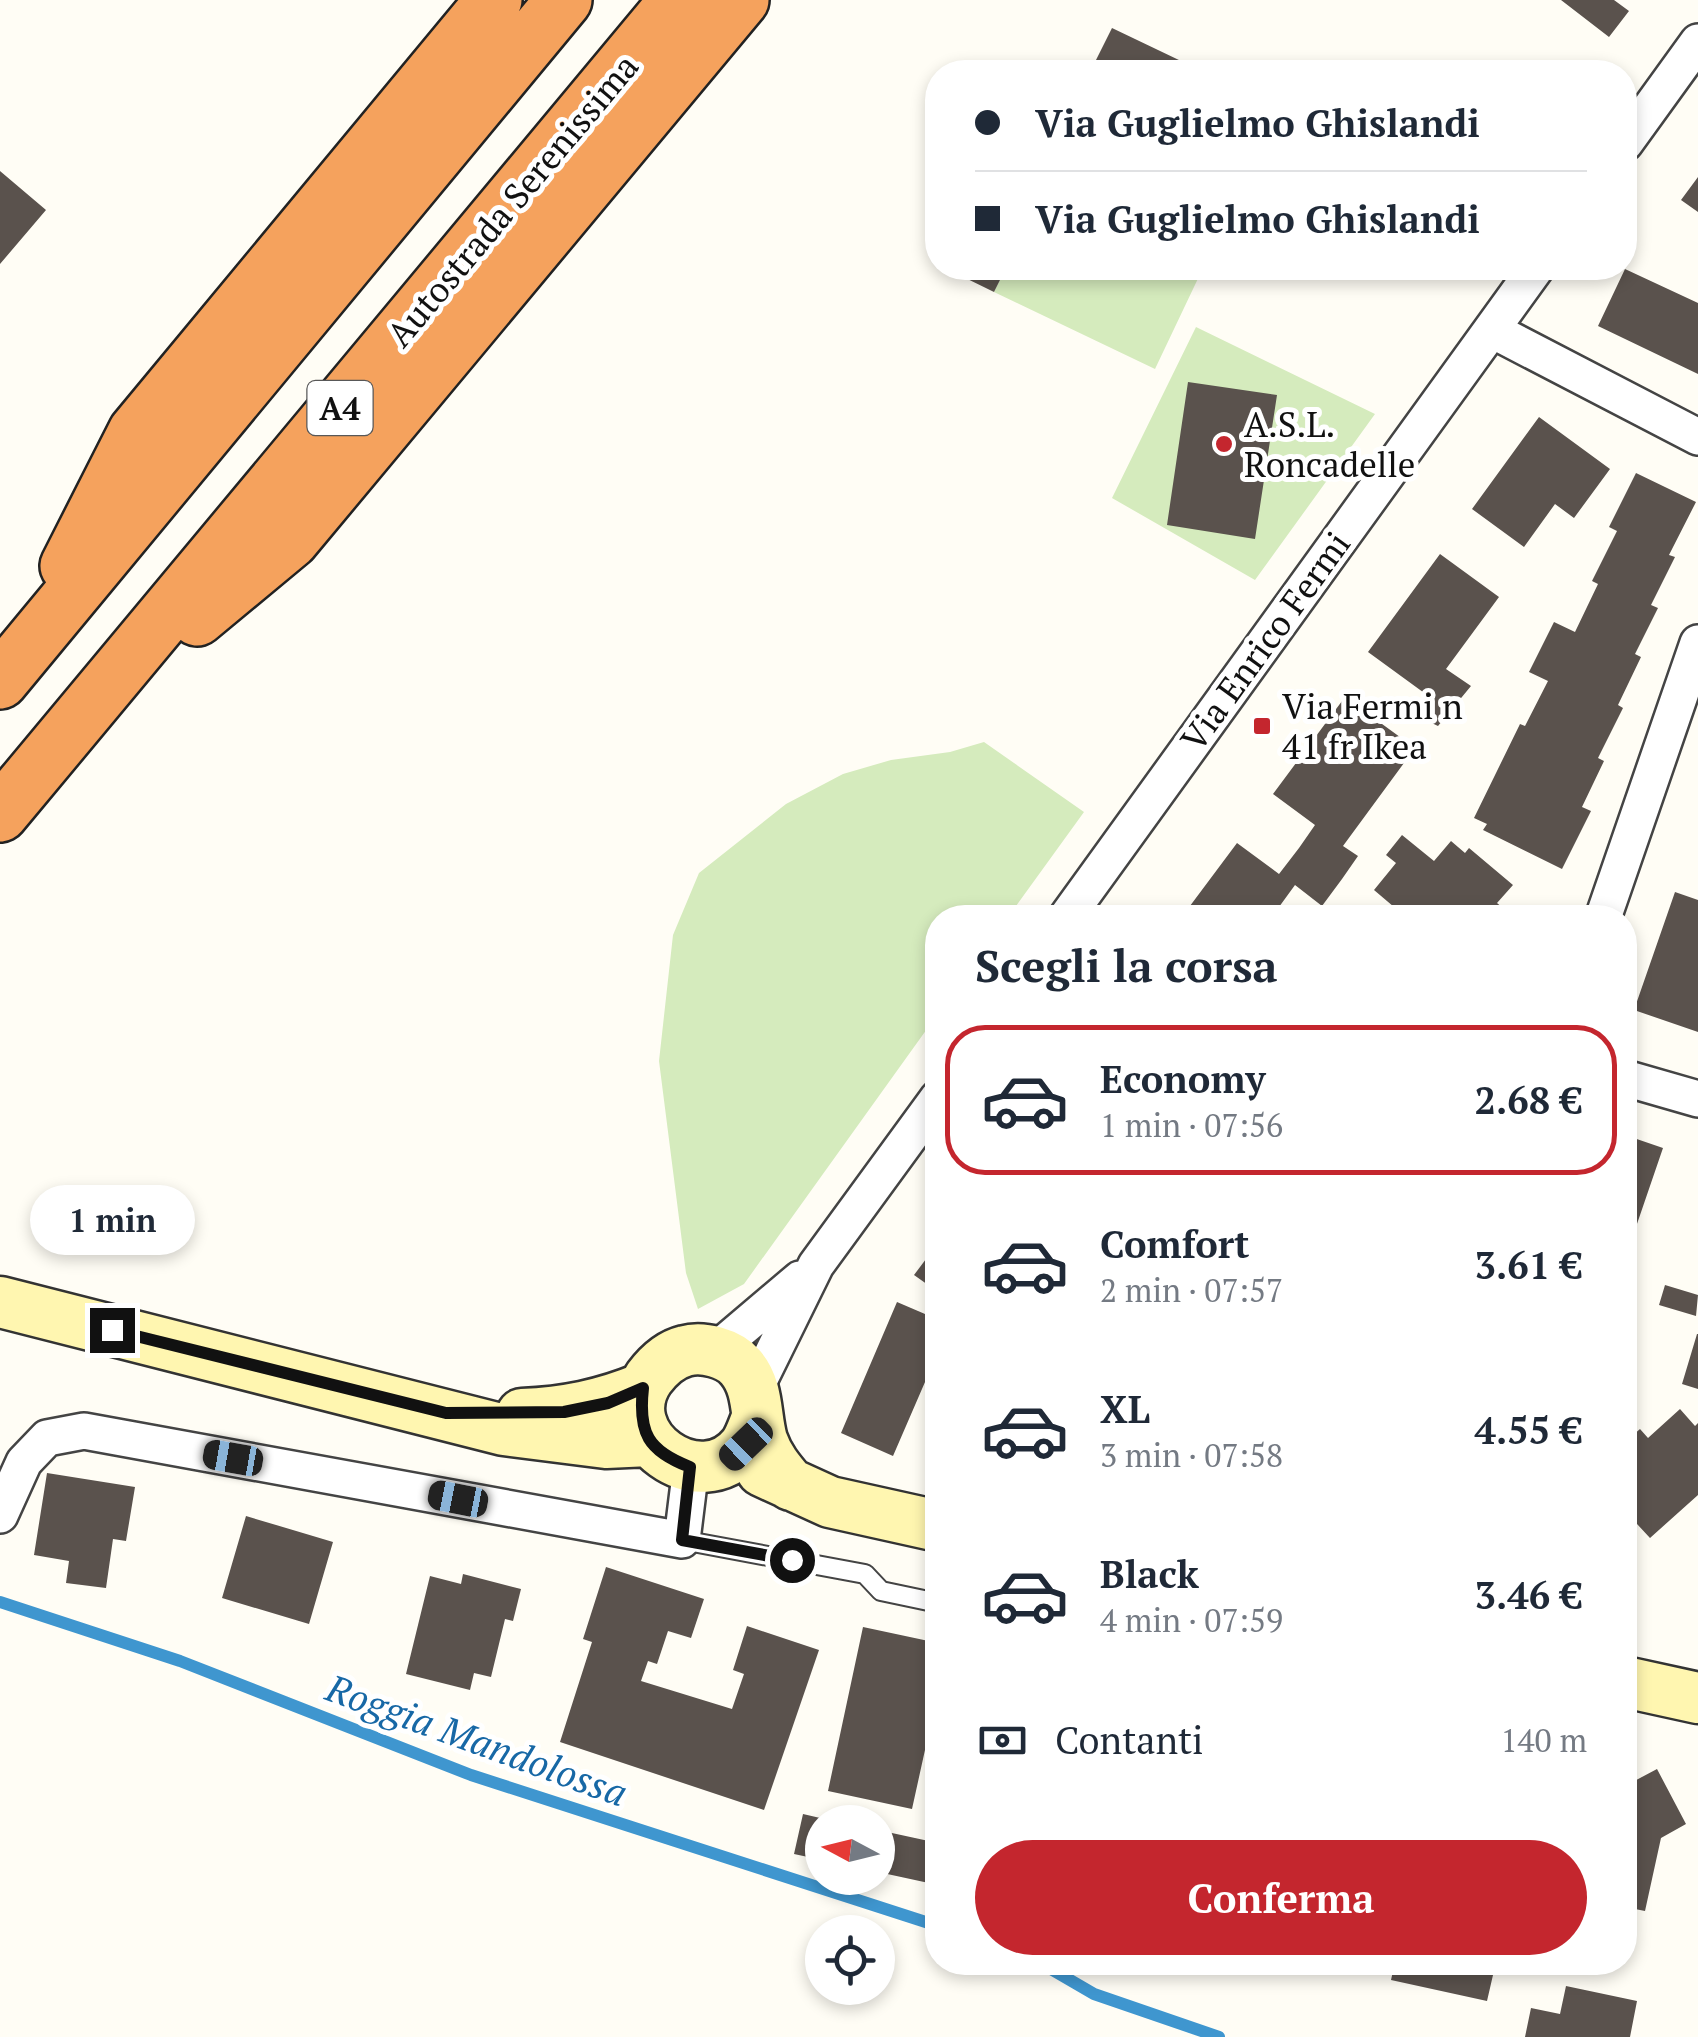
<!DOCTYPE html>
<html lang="it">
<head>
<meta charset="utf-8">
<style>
	:root { --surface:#fff; --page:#f2f2f3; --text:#1f2937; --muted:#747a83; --line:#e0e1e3; --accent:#c4262e }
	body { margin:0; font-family:"PT Serif",serif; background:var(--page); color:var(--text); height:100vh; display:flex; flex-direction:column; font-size:38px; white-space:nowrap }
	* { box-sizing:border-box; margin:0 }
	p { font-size:32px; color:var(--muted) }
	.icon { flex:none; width:55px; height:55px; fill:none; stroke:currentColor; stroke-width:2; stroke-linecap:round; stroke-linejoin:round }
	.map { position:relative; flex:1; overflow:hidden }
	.side { position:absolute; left:925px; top:905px; width:712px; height:1070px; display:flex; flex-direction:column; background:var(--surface); border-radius:40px; box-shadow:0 5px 15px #0003 }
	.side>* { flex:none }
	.hud { position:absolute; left:925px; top:60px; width:712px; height:220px; border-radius:40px; box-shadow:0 5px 15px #0003; display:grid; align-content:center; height:220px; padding:0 50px; background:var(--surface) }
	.needle { width:65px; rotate:277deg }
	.buttons { position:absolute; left:805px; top:1805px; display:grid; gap:20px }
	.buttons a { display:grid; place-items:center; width:90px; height:90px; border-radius:50%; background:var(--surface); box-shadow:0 5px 15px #0003; font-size:50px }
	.end { position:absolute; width:45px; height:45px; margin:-22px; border:12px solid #111; background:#fff; box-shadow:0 0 0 5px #fff }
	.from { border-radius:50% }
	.bubble { position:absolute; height:70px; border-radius:35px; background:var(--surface); box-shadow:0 5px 15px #0003; font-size:32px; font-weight:800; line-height:70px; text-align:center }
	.car { position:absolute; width:30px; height:60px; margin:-30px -15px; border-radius:12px; box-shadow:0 0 8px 2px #0007; background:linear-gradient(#222 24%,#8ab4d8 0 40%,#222 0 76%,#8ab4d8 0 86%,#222 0) }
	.hud b { display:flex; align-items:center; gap:35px; height:95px; font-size:38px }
	.hud b+b { border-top:2px solid var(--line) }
	.hud i { width:25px; height:25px; background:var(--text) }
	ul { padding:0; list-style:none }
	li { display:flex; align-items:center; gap:30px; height:150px; margin:0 20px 15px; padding:0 30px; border:5px solid transparent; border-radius:40px }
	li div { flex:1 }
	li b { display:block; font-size:38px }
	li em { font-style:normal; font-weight:800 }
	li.selected { border-color:var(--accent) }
	li>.icon { width:90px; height:90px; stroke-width:1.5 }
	h2 { padding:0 50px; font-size:45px; line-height:120px }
	.pay { display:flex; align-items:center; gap:25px; height:110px; padding:0 50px; font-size:38px }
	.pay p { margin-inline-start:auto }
	.button { display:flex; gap:20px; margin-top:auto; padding:20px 50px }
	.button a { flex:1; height:115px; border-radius:60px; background:var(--accent); color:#fff; font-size:40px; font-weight:800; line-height:115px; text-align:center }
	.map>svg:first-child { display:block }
	.green { fill:#d5ebbd }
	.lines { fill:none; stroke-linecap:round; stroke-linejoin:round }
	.stream { stroke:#3f96cf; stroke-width:12 }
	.building { fill:#5a524d }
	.lane-casing { stroke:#444; stroke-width:22 }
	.street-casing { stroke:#444; stroke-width:40 }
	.secondary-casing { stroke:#333; stroke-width:55 }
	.highway-casing { stroke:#222; stroke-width:60 }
	.lane { stroke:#fff; stroke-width:18 }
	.street { stroke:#fff; stroke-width:35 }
	.secondary { stroke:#fff6b0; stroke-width:50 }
	.highway { stroke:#f5a25d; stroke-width:55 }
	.route { stroke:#111; stroke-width:12 }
	.poi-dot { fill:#c4262e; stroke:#fff; stroke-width:4 }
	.labels { text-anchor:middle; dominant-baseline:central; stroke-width:10; stroke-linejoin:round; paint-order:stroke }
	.shield { fill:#fff; stroke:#585858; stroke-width:2.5 }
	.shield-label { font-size:32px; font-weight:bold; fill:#111 }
	.street-label { font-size:35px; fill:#111; stroke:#fff }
	.poi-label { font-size:35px; fill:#111; stroke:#fff; text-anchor:start }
	.water-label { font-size:38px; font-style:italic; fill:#1768a6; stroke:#fff }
</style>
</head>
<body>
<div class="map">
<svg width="1698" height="2037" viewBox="0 0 1698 2037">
	<rect width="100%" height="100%" fill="#fffdf5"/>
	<path class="green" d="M 1006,268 L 1203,268 L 1155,369 L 994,292 Z
		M 1196,327 L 1375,414 L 1255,580 L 1112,498 Z
		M 984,742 L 1084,812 L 1008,917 L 938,918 L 937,1015 L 744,1284 L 698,1309 L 686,1273 L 659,1061 L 673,935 L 699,873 L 786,804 L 843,774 L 891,760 L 950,752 Z"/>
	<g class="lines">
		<path class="stream" d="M 0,1602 L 180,1661 L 471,1775 L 938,1926
			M 1039,1962 L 1094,1994 L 1219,2037"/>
	</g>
	<path class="building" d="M 1561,0 L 1614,0 L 1629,11 L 1609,37 Z
		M 1112,28 L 1204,72 L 1090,72 Z
		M 0,171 L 46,210 L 0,264 Z
		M 1698,177 L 1698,212 L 1681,200 Z
		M 945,268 L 1006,268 L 994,292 Z
		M 1625,269 L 1698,303 L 1698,374 L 1598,326 Z
		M 1188,382 L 1277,395 L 1255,539 L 1167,525 Z
		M 1539,417 L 1610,469 L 1574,518 L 1555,504 L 1524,547 L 1472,509 Z
		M 1636,473 L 1696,502 L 1669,555 L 1675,557 L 1651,605 L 1658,608 L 1635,654 L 1641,657 L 1618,705 L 1623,708 L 1598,758 L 1604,761 L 1582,807 L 1591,811 L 1562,869 L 1483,830 L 1487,824 L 1474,818 L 1520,724 L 1525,726 L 1548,681 L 1529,672 L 1554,622 L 1575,632 L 1598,584 L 1592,581 L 1617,531 L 1609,527 Z
		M 1440,554 L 1499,597 L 1446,669 L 1471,686 L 1438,726 L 1415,715 L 1427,695 L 1368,652 Z
		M 1345,697 L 1415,748 L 1343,846 L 1358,856 L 1342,879 L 1322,906 L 1295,885 L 1271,918 L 1181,918 L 1237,843 L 1279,874 L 1299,848 L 1315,825 L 1273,794 Z
		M 1402,835 L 1434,861 L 1451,841 L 1465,853 L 1469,848 L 1513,885 L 1497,903 L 1504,909 L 1496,918 L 1407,918 L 1374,890 L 1396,863 L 1386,855 Z
		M 1675,892 L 1698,900 L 1698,1032 L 1634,1010 Z
		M 1625,1135 L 1663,1148 L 1626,1256 L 1625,1256 Z
		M 938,1243 L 938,1292 L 914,1275 Z
		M 1665,1285 L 1698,1295 L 1696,1316 L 1659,1305 Z
		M 938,1299 L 938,1352 L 893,1456 L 841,1433 L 897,1302 L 925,1314 Z
		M 1697,1334 L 1698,1334 L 1698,1389 L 1682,1384 Z
		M 1680,1409 L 1695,1426 L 1698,1423 L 1698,1495 L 1650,1538 L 1625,1511 L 1625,1461 L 1633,1454 L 1625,1442 L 1640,1429 L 1648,1438 Z
		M 47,1473 L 135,1487 L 126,1541 L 113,1539 L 106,1588 L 66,1583 L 69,1561 L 34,1555 Z
		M 246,1516 L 333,1542 L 309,1624 L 222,1598 Z
		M 606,1567 L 704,1599 L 691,1638 L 668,1631 L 657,1664 L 648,1661 L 641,1681 L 732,1709 L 744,1674 L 733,1670 L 747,1626 L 819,1650 L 764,1810 L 560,1742 L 592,1642 L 583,1639 Z
		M 463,1574 L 521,1589 L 513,1621 L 505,1619 L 491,1677 L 474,1673 L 470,1690 L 406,1674 L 430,1576 L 461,1584 Z
		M 863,1627 L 938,1643 L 938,1691 L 912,1809 L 828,1791 Z
		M 1657,1769 L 1686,1824 L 1661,1838 L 1645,1911 L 1625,1907 L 1625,1786 Z
		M 803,1814 L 833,1821 L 822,1822 L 822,1860 L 794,1854 Z
		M 878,1830 L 938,1843 L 938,1885 L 878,1872 Z
		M 1395,1962 L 1496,1962 L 1487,2001 L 1391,1980 Z
		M 1566,1986 L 1637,2001 L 1630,2037 L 1525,2037 L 1531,2008 L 1560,2014 Z"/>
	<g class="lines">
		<g class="lane-casing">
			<path id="lane" d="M 682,1540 L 865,1574 L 881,1591 L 938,1603"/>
		</g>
		<g class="street-casing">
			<path id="street" d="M 1625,143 L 1698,42
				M 1492,330 L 1698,437
				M 1066,918 L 1536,268
				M 1603,918 L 1698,643
				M 1625,1078 L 1698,1099
				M 715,1351 L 800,1279
				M 755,1389 L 816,1265 L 938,1098
				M 0,1515 L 24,1462 L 47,1438 L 84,1431 L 682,1540 L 691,1467"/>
		</g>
		<g class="secondary-casing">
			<path id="secondary" d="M 0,1302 L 504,1430 L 606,1443 L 649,1441
				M 522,1414 C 565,1412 602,1405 643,1388
				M 757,1418 C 753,1427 750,1438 744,1446 C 700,1501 609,1436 649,1378 C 658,1366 669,1355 685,1351 C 703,1346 729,1353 741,1367 C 759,1388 755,1415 762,1440 C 768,1458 779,1471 791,1485
				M 762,1471 L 830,1502 L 938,1526
				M 1625,1682 L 1698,1698"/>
		</g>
		<g class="highway-casing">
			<path id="highway" d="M 68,566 L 136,432 L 494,0
				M 197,618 L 291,540 L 741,0
				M 0,681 L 564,0
				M 0,814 L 678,0"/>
		</g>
		<use href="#lane" class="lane"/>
		<use href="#street" class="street"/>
		<use href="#secondary" class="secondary"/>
		<use href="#highway" class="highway"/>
	</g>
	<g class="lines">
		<path class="route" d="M 112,1330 L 446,1413 L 564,1412 L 608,1403 L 643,1388 C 638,1433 648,1451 690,1467 L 682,1540 L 792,1560"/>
	</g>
	<g class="poi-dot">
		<circle cx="1224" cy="444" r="10"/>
		<rect x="1252" y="716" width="20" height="20" rx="5"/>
	</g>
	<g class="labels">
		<rect class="shield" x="307.5" y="381" width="65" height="54" rx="8"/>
		<g class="shield-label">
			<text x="340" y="408">A4</text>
		</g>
		<g class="street-label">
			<text transform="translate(512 200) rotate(-50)">Autostrada Serenissima</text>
			<text transform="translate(1265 641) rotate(-54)">Via Enrico Fermi</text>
		</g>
		<g class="poi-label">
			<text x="1244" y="424">A.S.L.<tspan x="1244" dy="40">Roncadelle</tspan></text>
			<text x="1282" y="706">Via Fermi n<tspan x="1282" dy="40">41 fr Ikea</tspan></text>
		</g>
		<g class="water-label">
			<text transform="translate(477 1740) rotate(20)">Roggia Mandolossa</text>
		</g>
	</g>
</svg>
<div class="buttons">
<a><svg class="needle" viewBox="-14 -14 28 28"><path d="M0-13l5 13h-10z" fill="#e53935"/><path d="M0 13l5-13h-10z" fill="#747a83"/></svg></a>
<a><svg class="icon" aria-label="locate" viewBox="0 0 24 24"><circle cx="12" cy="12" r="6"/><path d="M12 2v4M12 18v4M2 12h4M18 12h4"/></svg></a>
</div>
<i class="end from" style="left:792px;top:1560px"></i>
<i class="end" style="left:112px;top:1330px"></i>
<div class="bubble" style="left:30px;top:1185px;width:165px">1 min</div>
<i class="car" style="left:746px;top:1444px;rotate:226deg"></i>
<i class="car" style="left:233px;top:1458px;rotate:280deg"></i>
<i class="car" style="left:458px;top:1499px;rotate:281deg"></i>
<div class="hud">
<b><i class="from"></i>Via Guglielmo Ghislandi</b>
<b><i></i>Via Guglielmo Ghislandi</b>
</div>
<section class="side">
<h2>Scegli la corsa</h2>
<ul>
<li class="selected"><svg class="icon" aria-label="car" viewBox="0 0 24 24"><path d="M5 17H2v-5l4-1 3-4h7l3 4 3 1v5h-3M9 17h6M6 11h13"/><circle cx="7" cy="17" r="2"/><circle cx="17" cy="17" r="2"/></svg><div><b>Economy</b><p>1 min · 07:56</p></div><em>2.68 €</em></li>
<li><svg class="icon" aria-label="car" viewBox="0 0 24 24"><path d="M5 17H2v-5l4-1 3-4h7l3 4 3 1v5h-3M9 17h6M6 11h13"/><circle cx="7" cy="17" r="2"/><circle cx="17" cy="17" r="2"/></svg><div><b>Comfort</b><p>2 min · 07:57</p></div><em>3.61 €</em></li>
<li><svg class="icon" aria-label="car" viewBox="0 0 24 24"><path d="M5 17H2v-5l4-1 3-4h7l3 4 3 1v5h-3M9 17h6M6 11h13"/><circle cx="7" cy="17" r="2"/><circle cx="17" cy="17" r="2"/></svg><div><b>XL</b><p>3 min · 07:58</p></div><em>4.55 €</em></li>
<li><svg class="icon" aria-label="car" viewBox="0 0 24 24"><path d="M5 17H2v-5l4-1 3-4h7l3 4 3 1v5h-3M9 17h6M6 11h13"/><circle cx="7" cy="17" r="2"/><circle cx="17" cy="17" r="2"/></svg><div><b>Black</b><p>4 min · 07:59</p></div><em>3.46 €</em></li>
</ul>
<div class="pay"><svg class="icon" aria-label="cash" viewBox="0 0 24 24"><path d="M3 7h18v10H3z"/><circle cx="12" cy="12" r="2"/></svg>Contanti<p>140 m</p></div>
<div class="button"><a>Conferma</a></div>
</section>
</div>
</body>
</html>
